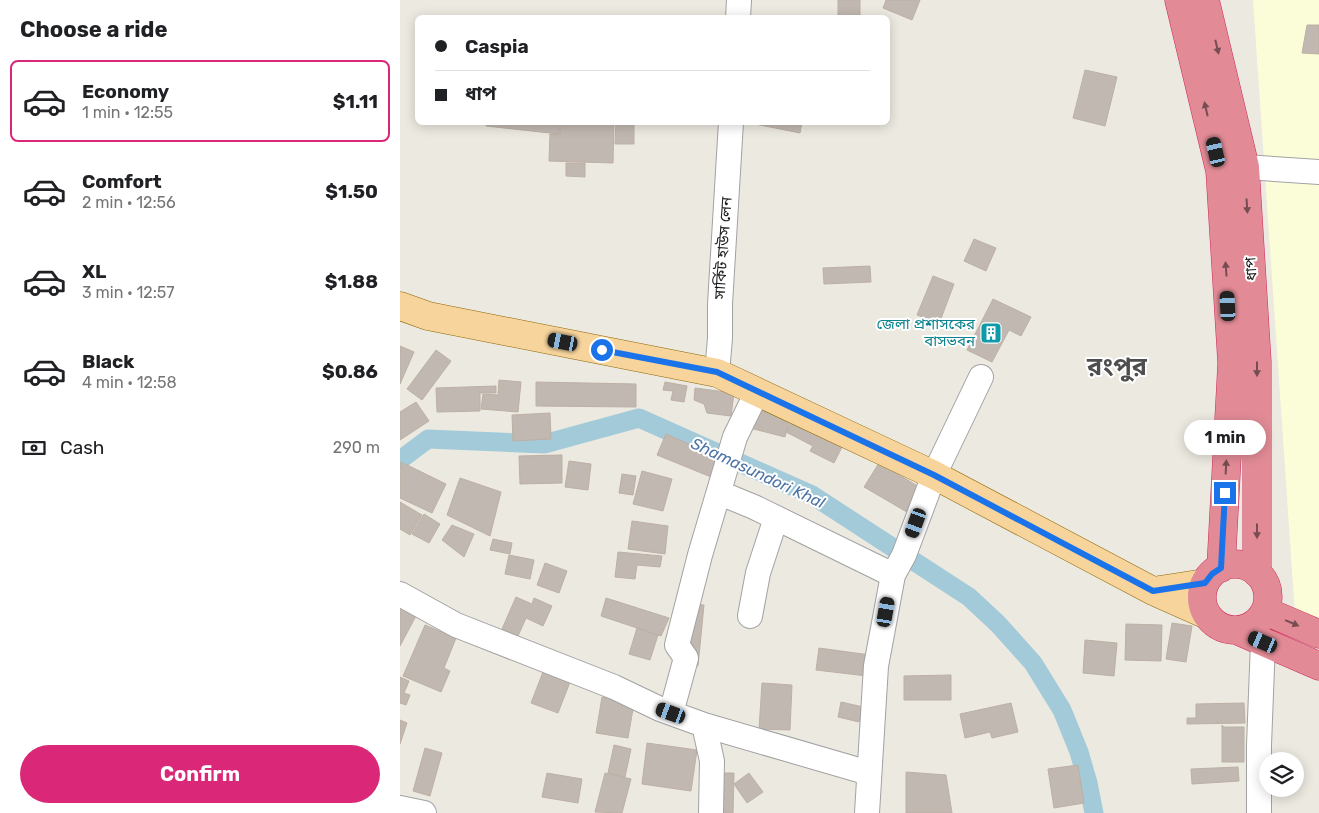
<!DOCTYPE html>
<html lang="en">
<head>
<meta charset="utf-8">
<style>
	:root { --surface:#fff; --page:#f6f6f6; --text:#202124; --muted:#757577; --line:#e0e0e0; --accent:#db2777 }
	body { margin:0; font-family:Rubik,"Noto Sans Bengali",sans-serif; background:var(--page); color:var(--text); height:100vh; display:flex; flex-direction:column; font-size:19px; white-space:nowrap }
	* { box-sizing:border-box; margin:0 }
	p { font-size:16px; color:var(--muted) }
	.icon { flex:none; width:28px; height:28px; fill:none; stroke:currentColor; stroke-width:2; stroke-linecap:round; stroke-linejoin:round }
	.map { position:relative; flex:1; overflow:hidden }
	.details { display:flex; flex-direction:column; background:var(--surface); width:400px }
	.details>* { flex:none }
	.top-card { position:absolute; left:15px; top:15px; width:475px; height:110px; border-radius:8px; box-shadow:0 2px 12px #0003; display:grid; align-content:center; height:110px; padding:0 20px; background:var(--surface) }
	.buttons { position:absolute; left:859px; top:752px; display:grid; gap:10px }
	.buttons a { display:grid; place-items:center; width:45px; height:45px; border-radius:50%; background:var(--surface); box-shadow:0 2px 12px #0003; font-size:25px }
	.end { position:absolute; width:22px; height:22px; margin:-11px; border:6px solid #1a73e8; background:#fff; box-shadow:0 0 0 2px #fff }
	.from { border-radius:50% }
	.bubble { position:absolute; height:35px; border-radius:18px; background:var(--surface); box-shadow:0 2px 12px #0003; font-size:16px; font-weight:700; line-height:35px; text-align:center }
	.car { position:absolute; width:15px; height:30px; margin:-15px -8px; border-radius:6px; box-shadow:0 0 4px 1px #0007; background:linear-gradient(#222 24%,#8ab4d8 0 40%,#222 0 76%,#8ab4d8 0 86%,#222 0) }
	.top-card b { display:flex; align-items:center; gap:18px; height:48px; font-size:19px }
	.top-card b+b { border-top:1px solid var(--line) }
	.top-card i { width:12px; height:12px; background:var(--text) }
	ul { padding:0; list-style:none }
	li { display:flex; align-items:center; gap:15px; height:82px; margin:0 10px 8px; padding:0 10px; border:2px solid transparent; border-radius:8px }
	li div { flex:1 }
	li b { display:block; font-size:19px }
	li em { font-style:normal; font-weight:700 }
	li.current { border-color:var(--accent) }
	li>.icon { width:45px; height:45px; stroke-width:1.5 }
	h2 { padding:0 20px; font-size:22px; line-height:60px }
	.pay { display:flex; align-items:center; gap:12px; height:55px; padding:0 20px; font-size:19px }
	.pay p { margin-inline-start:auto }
	.primary-button { display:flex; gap:10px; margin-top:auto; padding:10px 20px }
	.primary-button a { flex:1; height:58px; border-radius:30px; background:var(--accent); color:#fff; font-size:20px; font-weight:700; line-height:58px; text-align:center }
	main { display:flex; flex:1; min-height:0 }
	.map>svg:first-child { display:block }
	.education { fill:#fbfdd9 }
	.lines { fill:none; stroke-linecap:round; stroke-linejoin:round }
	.canal { stroke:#a3cad9; stroke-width:19 }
	.building { fill:#c1b8b1; stroke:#bdb0a4 }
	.minor-casing { stroke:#a2a2a2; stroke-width:26 }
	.major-casing { stroke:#8c6706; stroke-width:29 }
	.highway-casing { stroke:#ce2b5a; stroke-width:29 }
	.minor { stroke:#fff; stroke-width:24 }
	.major { stroke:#f7d49b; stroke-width:28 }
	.highway { stroke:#e28b96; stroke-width:28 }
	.oneway { fill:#754d52 }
	.route { stroke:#1a73e8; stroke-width:6 }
	.labels { text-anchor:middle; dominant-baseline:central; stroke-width:4; stroke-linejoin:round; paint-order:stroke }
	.street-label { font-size:15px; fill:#1b1b1b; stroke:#fff }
	.culture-label { font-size:15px; fill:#0d838f; stroke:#fff; text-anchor:end }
	.water-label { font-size:16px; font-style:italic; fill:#4d74a6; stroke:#fff }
	.town-label { font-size:25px; font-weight:bold; fill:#4e4e4e; stroke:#fff }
</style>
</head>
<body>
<main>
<section class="details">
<h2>Choose a ride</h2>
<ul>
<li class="current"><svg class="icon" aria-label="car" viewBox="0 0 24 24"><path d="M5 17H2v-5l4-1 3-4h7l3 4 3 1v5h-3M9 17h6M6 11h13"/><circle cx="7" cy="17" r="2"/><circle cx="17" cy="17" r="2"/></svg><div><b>Economy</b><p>1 min · 12:55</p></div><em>$1.11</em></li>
<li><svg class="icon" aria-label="car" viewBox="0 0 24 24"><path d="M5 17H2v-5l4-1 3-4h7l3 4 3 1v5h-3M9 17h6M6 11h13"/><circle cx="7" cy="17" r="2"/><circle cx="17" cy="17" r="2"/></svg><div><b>Comfort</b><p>2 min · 12:56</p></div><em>$1.50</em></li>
<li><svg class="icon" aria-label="car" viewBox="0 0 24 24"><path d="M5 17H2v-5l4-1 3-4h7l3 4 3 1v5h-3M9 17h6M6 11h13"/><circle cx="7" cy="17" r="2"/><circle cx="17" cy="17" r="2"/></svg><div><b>XL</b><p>3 min · 12:57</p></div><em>$1.88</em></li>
<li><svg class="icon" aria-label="car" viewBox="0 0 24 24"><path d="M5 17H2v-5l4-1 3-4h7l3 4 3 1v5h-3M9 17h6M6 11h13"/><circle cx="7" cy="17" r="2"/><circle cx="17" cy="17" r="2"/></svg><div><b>Black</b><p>4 min · 12:58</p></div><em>$0.86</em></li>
</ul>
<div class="pay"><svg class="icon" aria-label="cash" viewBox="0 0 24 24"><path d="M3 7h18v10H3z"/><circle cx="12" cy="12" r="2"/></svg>Cash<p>290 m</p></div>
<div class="primary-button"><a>Confirm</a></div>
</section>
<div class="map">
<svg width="919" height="813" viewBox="0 0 919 813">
	<rect width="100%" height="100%" fill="#ece9e1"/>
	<path class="education" d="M 853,0 L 919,0 L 919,620 L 895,614 Z"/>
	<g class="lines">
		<path class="canal" d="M 0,460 L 28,439 L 144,444 L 239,418 L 412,495 L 569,597 L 598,624 L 633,663 L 662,710 L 679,752 L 688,783 L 694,813"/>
	</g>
	<path class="building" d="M 438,0 L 460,0 L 460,15 L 438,16 Z
		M 486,0 L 520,0 L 512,20 L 483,8 Z
		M 907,25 L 919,25 L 919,54 L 902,53 Z
		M 685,70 L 717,77 L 705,126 L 673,118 Z
		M 86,122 L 160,122 L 159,134 L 86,126 Z
		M 161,122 L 214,122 L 213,163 L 149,161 L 150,134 L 160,134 Z
		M 216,122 L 234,122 L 234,144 L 215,144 Z
		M 356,122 L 402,122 L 400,133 L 355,124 Z
		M 166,163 L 185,163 L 185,177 L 166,176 Z
		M 574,239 L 596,248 L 586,271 L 564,261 Z
		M 470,266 L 471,282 L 424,284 L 423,268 Z
		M 533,276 L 554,284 L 539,324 L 517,315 Z
		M 593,299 L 631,317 L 621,336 L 609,330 L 592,362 L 567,350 Z
		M 0,346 L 14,352 L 0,384 Z
		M 36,350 L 51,361 L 22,400 L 7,389 Z
		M 99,380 L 121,382 L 118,412 L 81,409 L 83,394 L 98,395 Z
		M 136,382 L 236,384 L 236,407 L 136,406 Z
		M 265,382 L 287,386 L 284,402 L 271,400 L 273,391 L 263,390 Z
		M 96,386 L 96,393 L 80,393 L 80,411 L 37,412 L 36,388 Z
		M 295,388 L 334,393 L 331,416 L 307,413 L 304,404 L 294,400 Z
		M 16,402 L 29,421 L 0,440 L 0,412 Z
		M 348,403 L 391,414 L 385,437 L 342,426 Z
		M 150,413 L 151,439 L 113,441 L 112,415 Z
		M 395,414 L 446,439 L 434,463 L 410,451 L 413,446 L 386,432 Z
		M 266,434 L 327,461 L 321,481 L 257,455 Z
		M 162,455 L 162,483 L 120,484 L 119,456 Z
		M 169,461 L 191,464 L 188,490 L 165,487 Z
		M 1,462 L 46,484 L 32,513 L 0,498 Z
		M 479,463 L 526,491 L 512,515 L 464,487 Z
		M 242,471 L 272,479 L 263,511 L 233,504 Z
		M 222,474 L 236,476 L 233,495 L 219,493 Z
		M 60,478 L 101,492 L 90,536 L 47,515 Z
		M 0,502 L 22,515 L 10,535 L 0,529 Z
		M 24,514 L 40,524 L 29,543 L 12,534 Z
		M 232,521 L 268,526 L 265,554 L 228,549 Z
		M 52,525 L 74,534 L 64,557 L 42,540 Z
		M 93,539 L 112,543 L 110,554 L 90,550 Z
		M 218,552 L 262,556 L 260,567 L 237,565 L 235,579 L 215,577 Z
		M 109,555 L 134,560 L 130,579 L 105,574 Z
		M 145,563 L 167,571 L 159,593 L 137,585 Z
		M 116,597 L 132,604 L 134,598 L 152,606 L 143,626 L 126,618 L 118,636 L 102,629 Z
		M 206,598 L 269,618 L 261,636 L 201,616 Z
		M 277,602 L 304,605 L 298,666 L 282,665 Z
		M 0,605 L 17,614 L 0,646 Z
		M 772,623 L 792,626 L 786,662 L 766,659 Z
		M 726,624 L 762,625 L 761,661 L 725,660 Z
		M 25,625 L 56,638 L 44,668 L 50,671 L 41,692 L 3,676 Z
		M 237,628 L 258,635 L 250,660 L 229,654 Z
		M 685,640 L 717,643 L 714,676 L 683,673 Z
		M 419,648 L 470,655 L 467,676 L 416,670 Z
		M 143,672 L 170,682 L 158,713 L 131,703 Z
		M 551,675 L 551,700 L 504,700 L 504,676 Z
		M 0,677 L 9,681 L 4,693 L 10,695 L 6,705 L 0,703 Z
		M 362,683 L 392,685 L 390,730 L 359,729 Z
		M 202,697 L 234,703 L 228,738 L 196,733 Z
		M 441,702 L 463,707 L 459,722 L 438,717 Z
		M 611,703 L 618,732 L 592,738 L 590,732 L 565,738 L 560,714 Z
		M 844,703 L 845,723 L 787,724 L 787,718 L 796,718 L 796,704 Z
		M 0,720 L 7,723 L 0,744 Z
		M 822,725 L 824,727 L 844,727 L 844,762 L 822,762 Z
		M 247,743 L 297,750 L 291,791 L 242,784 Z
		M 214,745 L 231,749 L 225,777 L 208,773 Z
		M 25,748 L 42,753 L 30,796 L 13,791 Z
		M 678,765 L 684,803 L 654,808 L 648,769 Z
		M 838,767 L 839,781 L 792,784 L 791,769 Z
		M 506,772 L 546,775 L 552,813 L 506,813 Z
		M 147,773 L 182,779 L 178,803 L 142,797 Z
		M 205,773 L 231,779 L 222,813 L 195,812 Z
		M 307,773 L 334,773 L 333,813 L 306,813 Z
		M 349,773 L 363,792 L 347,803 L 334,784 Z"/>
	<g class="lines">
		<g class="minor-casing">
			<path id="minor" d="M 338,18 L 339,0
				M 845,167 L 919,172
				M 317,373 L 320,338 L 320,304 L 331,122
				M 320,493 L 354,507 L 493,575
				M 0,594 L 56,625 L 214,687 L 260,709 L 304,725
				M 350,616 L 358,573 L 376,518
				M 271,713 L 286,658 L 277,645 L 300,555 L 335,437 L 357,392
				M 0,808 L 24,813
				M 311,813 L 312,761 L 304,725 L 469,773
				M 467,813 L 476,666 L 493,575 L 504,555 L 534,475 L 581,377
				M 859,813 L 859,745 L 863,642"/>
		</g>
		<g class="major-casing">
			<path id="major" d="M 0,306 L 28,316 L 317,373 L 534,475 L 753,591 L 807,615
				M 753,591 L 805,583"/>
		</g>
		<g class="highway-casing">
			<path id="highway" d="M 779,0 L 820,171 L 832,363 L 821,568
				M 805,0 L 845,167 L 857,362 L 857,573
				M802 597a33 33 0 1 1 66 0a33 33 0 1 1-66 0Z
				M 865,611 L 919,634
				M 836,630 L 919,666"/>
		</g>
		<use href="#minor" class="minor"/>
		<use href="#major" class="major"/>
		<use href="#highway" class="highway"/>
	</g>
	<defs><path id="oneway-solid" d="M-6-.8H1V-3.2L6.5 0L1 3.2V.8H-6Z" transform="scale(1.25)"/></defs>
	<g class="oneway">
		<use href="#oneway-solid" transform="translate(817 47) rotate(77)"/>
		<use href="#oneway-solid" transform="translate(806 109) rotate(-103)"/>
		<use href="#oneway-solid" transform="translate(847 206) rotate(86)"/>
		<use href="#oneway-solid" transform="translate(826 269) rotate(-94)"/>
		<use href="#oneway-solid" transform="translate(857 369) rotate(90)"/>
		<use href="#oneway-solid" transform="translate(826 467) rotate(-87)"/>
		<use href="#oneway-solid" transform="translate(857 531) rotate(90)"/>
		<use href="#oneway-solid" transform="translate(892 623) rotate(23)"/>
	</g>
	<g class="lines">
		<path class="route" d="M 202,350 L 317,372 L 534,475 L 753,591 L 805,583 L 812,574 L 821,568 L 825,493"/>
	</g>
	<defs>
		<g id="building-square" transform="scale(1.125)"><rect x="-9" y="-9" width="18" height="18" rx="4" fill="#0f9aa8" stroke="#fff"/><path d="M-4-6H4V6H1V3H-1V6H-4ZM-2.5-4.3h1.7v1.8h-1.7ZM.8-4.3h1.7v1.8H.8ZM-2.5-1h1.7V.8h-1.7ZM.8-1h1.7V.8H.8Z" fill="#fff"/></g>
	</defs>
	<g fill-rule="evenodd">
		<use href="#building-square" x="591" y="333"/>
	</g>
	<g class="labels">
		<g class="street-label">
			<text transform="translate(323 248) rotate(-86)">সার্কিট হাউস লেন</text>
			<text transform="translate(851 269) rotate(-94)">ধাপ</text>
		</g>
		<g class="culture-label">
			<text x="575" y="324">জেলা প্রশাসকের<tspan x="575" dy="17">বাসভবন</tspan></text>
		</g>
		<g class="water-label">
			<text transform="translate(358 473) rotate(25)">Shamasundori Khal</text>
		</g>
		<g class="town-label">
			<text x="717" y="366">রংপুর</text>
		</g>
	</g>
</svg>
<div class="buttons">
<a><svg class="icon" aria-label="layers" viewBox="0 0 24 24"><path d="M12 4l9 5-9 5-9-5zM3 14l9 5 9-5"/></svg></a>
</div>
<i class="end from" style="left:202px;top:350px"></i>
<i class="end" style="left:825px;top:493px"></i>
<div class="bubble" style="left:784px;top:420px;width:82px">1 min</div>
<i class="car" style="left:816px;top:152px;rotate:347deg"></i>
<i class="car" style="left:828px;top:306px;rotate:357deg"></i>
<i class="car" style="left:163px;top:342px;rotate:281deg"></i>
<i class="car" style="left:516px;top:523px;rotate:200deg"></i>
<i class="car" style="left:486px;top:612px;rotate:10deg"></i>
<i class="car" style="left:863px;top:642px;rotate:293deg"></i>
<i class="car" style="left:271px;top:713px;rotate:290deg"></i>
<div class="top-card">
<b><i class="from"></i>Caspia</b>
<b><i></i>ধাপ</b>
</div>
</div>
</main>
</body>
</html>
